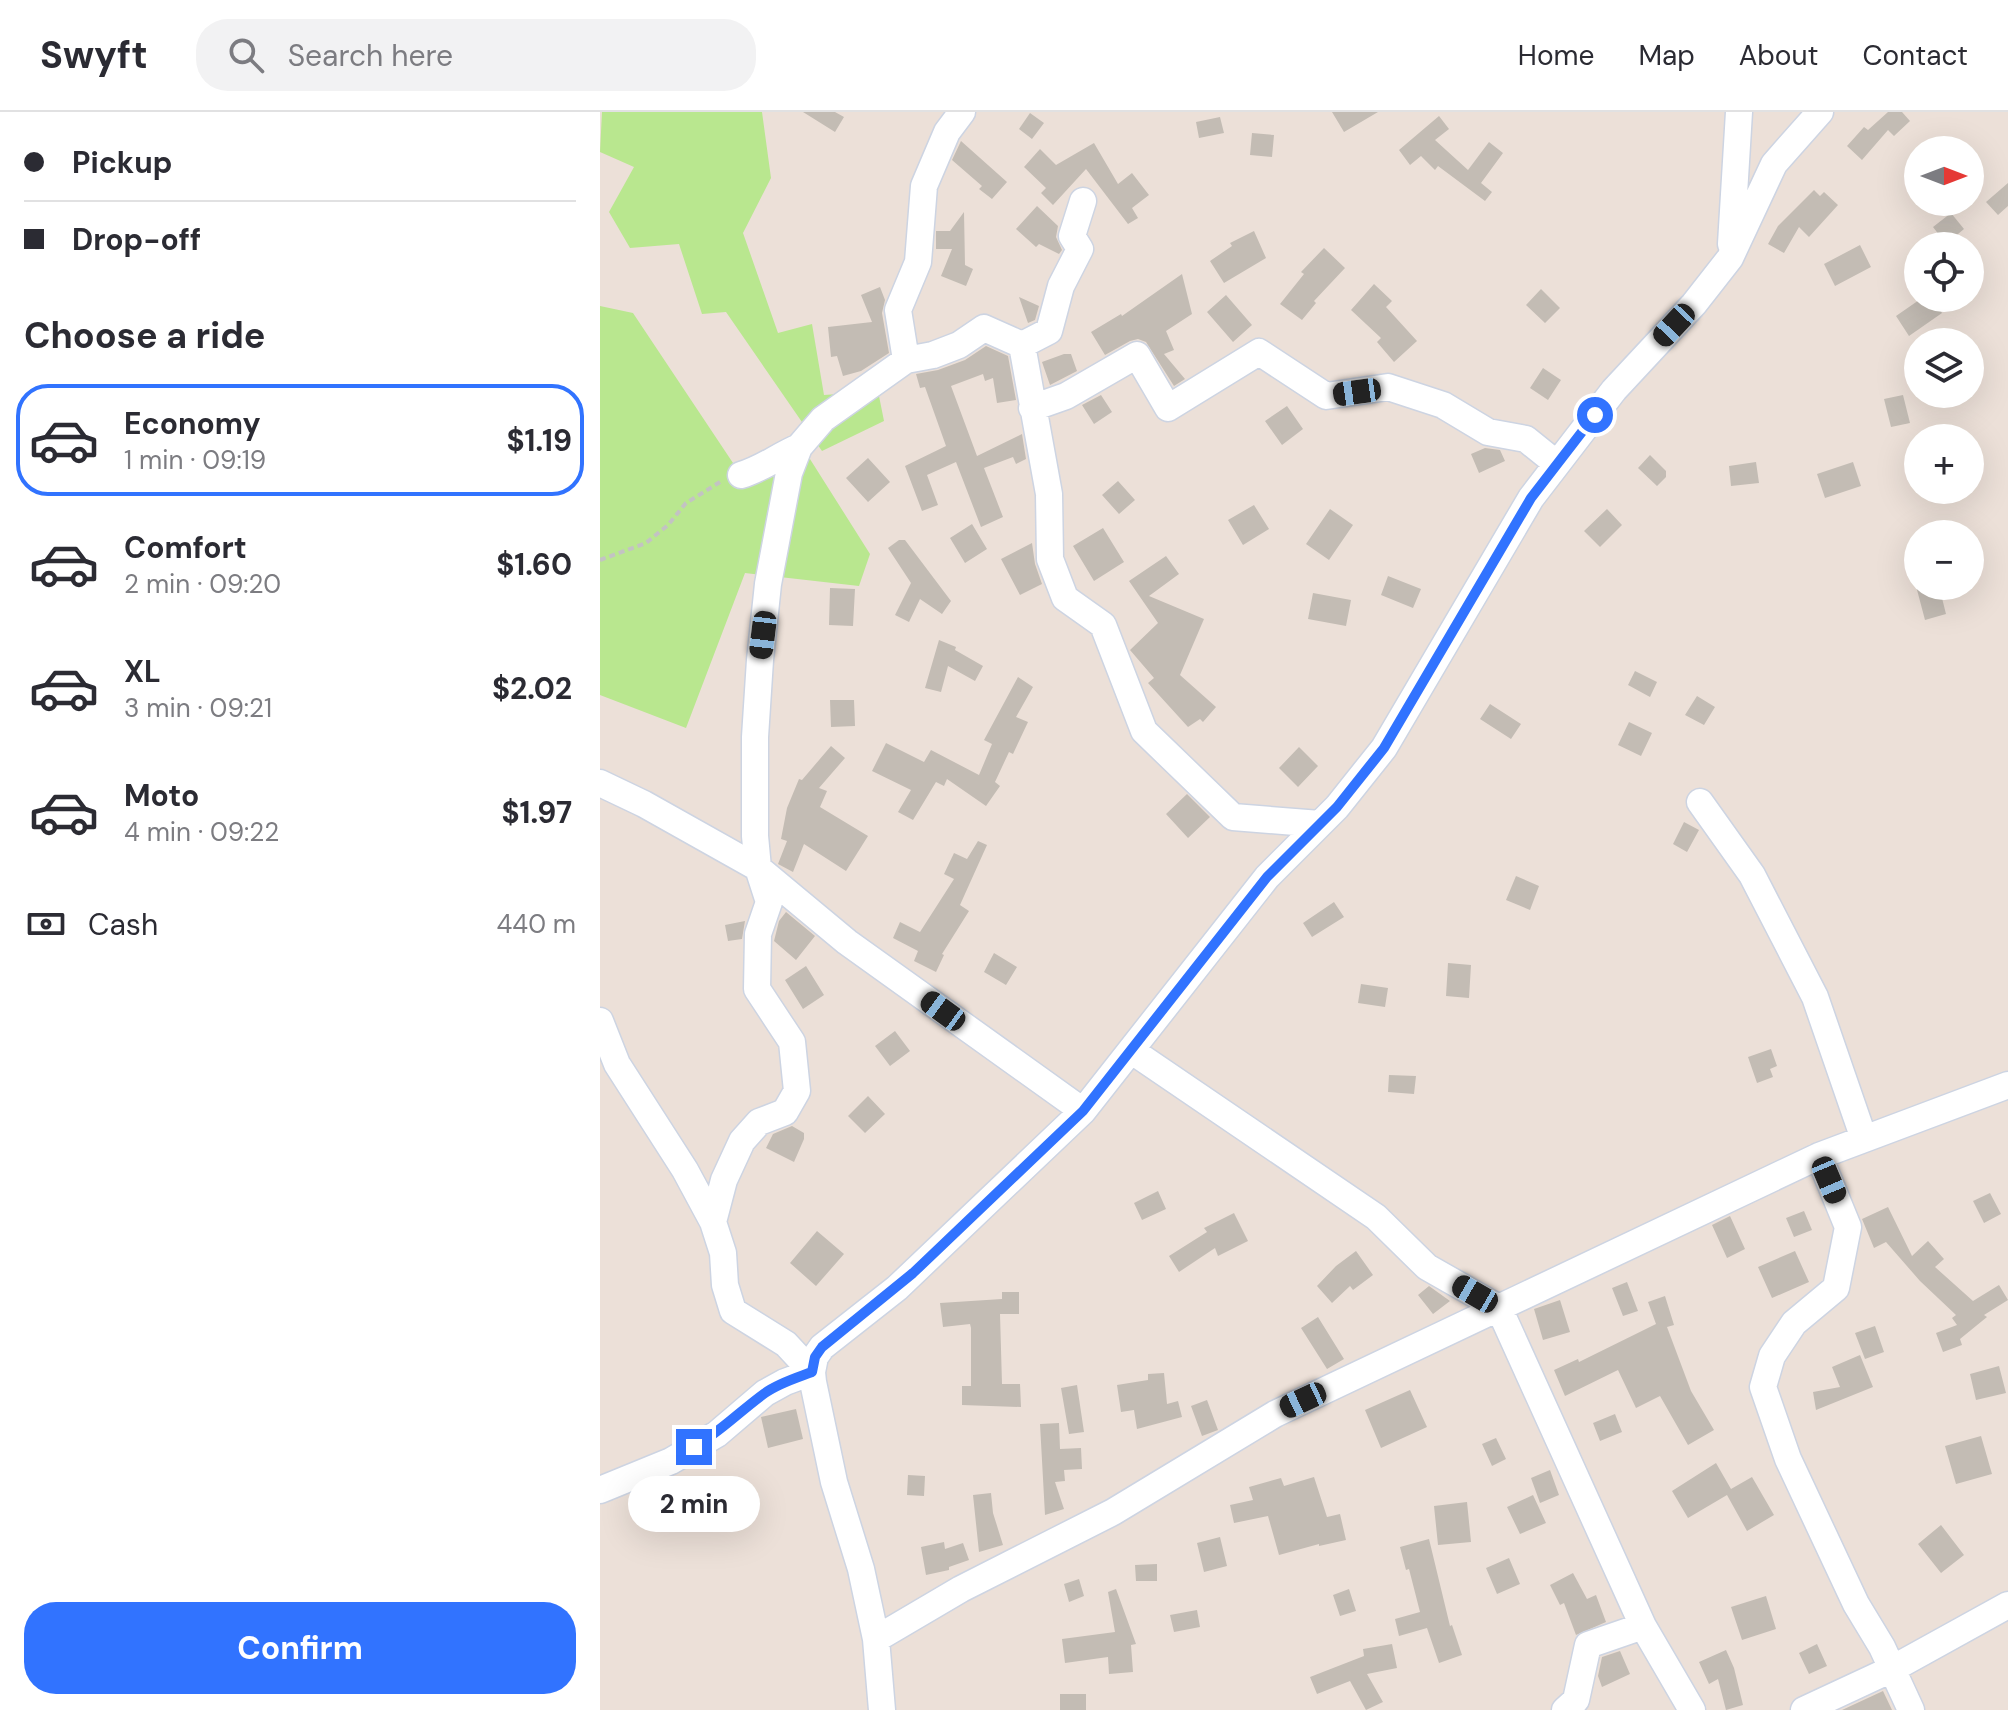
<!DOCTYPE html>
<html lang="en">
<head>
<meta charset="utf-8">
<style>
	:root { --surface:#fff; --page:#f2f2f3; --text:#2b2b33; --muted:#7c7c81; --line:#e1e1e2; --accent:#3173ff }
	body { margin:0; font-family:"DM Sans",sans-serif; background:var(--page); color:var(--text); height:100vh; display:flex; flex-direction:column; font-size:30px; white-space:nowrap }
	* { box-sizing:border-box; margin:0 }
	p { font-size:26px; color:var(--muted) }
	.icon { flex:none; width:44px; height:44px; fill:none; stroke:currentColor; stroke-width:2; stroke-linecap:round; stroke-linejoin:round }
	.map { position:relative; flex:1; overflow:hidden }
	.side { display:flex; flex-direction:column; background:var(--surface); width:600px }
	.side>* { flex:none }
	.banner { display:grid; align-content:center; height:176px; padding:0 24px; background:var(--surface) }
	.needle { width:52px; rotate:90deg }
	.buttons { position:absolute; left:1304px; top:24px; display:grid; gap:16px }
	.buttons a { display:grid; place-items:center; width:80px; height:80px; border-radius:50%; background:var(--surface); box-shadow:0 8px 32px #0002; font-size:40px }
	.end { position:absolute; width:36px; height:36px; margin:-18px; border:10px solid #3173ff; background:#fff; box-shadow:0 0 0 4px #fff }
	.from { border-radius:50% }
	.bubble { position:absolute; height:56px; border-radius:28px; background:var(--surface); box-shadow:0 8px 32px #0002; font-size:26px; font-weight:700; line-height:56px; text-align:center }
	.car { position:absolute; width:24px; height:48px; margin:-24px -12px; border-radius:10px; box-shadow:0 0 6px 2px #0007; background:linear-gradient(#222 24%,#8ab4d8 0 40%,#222 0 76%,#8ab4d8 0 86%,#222 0) }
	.banner b { display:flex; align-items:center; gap:28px; height:76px; font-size:30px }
	.banner b+b { border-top:2px solid var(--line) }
	.banner i { width:20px; height:20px; background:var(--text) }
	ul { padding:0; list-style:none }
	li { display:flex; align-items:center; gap:24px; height:112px; margin:0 16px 12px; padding:0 8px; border:4px solid transparent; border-radius:32px }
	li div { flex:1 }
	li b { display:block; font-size:30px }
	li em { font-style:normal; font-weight:700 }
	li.active { border-color:var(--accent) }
	li>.icon { width:72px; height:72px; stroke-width:1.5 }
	h2 { padding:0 24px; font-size:36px; line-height:96px }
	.pay { display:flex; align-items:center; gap:20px; height:88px; padding:0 24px; font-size:30px }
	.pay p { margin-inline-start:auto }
	.cta { display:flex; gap:16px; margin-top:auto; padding:16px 24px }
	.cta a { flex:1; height:92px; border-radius:32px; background:var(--accent); color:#fff; font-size:32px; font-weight:700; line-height:92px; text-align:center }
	header { display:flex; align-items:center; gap:48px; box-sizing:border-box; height:112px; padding:0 40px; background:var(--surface); border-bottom:2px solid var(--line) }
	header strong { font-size:38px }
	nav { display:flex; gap:44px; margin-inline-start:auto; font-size:28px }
	.search { width:560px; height:72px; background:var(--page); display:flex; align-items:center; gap:20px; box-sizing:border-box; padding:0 28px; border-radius:32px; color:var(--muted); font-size:30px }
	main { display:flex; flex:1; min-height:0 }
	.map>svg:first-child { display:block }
	.green { fill:#b9e78f }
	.building { fill:#c3bcb4 }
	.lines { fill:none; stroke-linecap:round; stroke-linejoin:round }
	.minor-casing { stroke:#cdd4e2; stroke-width:29 }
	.path { stroke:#c3c3c3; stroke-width:4; stroke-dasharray:6 4; stroke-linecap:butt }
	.minor { stroke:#fff; stroke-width:26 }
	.route { stroke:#3173ff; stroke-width:10 }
</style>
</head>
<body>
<header>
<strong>Swyft</strong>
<div class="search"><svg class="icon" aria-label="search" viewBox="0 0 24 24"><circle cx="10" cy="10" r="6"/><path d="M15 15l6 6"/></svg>Search here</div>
<nav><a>Home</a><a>Map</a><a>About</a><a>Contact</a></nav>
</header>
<main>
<section class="side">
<div class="banner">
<b><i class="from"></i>Pickup</b>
<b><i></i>Drop-off</b>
</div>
<h2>Choose a ride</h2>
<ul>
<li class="active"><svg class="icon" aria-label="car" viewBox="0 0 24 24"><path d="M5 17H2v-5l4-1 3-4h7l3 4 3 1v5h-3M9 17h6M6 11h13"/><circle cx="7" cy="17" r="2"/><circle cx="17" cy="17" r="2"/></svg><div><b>Economy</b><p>1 min · 09:19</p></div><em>$1.19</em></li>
<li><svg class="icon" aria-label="car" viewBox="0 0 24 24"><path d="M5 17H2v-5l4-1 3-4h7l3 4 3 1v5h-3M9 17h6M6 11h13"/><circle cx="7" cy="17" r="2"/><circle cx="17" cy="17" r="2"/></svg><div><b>Comfort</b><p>2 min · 09:20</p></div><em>$1.60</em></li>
<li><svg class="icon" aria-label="car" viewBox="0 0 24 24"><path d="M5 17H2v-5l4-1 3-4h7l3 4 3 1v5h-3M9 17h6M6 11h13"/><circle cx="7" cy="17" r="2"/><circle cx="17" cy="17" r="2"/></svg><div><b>XL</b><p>3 min · 09:21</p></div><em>$2.02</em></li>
<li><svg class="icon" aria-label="car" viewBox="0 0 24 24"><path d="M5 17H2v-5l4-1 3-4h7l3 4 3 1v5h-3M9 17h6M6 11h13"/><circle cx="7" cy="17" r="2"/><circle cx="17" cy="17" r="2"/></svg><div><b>Moto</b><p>4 min · 09:22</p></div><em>$1.97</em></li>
</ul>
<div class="pay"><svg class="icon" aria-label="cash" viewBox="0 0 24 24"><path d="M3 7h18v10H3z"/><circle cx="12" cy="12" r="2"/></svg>Cash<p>440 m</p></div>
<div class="cta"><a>Confirm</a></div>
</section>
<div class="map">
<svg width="1408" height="1598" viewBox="0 0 1408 1598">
	<rect width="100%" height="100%" fill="#ece0d8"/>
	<path class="green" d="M 2,0 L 162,0 L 171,66 L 143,121 L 178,221 L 212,212 L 224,283 L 278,279 L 284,309 L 222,339 L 126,200 L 102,202 L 79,132 L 30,136 L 9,100 L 34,55 L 0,40 Z
		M 0,194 L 33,201 L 145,369 L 203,336 L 270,442 L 259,474 L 145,461 L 86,616 L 0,583 Z"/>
	<path class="building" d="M 203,0 L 235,0 L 244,5 L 235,20 Z
		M 732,0 L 778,0 L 744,20 Z
		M 1288,0 L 1302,0 L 1310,9 L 1294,24 L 1288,18 L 1262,48 L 1247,34 L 1264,15 L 1268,18 Z
		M 430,1 L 444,11 L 432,27 L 419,17 Z
		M 839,4 L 849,17 L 835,28 L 868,58 L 889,30 L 903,41 L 881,71 L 892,80 L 885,89 L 838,54 L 835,58 L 821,44 L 810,53 L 799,38 Z
		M 620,5 L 624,21 L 599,26 L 596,10 Z
		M 652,21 L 674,23 L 672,45 L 650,43 Z
		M 361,29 L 407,70 L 392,87 L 379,77 L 382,74 L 352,48 Z
		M 494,31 L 518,72 L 532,61 L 549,83 L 532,96 L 538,106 L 528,112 L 486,57 L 453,93 L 441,81 L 446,76 L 424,55 L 440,37 L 456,53 Z
		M 1408,71 L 1408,94 L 1398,103 L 1386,90 Z
		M 1214,78 L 1220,84 L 1224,80 L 1238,93 L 1209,125 L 1199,115 L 1184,141 L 1168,132 L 1178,114 Z
		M 437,94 L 458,114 L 456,125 L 462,138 L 459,142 L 439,132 L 436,135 L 416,117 Z
		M 364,100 L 365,153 L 373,157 L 366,174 L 341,164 L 352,137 L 336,137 L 336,119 L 350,119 Z
		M 1351,101 L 1364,117 L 1346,132 L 1333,115 Z
		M 654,119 L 666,146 L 624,171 L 610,149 L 632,134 L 630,131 Z
		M 1260,133 L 1271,155 L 1235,174 L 1224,152 Z
		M 724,136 L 745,156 L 714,189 L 716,191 L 702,208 L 680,192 L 704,162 L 701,160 Z
		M 582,162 L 592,202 L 566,219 L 574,238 L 564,242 L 585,267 L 574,274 L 546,230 L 538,227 L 530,229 L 505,243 L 491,220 L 521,202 L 522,204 Z
		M 774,172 L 792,189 L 786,195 L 817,229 L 794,250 L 777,230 L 781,226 L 751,198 Z
		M 280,175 L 285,188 L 282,201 L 289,241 L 261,259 L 243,264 L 237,244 L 231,245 L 228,215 L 272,210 L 261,183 Z
		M 941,177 L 960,196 L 945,211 L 926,193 Z
		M 626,183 L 652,213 L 633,230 L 607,200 Z
		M 419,185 L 439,194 L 435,208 L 428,211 Z
		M 1322,186 L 1332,186 L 1342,201 L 1309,224 L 1296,204 Z
		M 386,234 L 408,244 L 416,288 L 397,291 L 393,266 L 385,269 L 383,262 L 351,274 L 377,344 L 422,322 L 426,347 L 416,352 L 413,345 L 384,356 L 403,405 L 381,415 L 356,350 L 327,363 L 338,393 L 322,399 L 305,354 L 346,334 L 325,275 L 320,276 L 316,262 L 338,258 L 365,248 Z
		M 464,242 L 471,242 L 477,259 L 450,273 L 442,250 Z
		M 943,256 L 961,268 L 948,288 L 930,276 Z
		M 501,283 L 512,300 L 494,312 L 482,293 Z
		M 1303,283 L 1310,311 L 1291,315 L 1284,287 Z
		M 687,294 L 703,317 L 682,333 L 665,309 Z
		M 885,336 L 900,338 L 905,349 L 879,361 L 871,342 Z
		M 1050,343 L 1066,359 L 1066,365 L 1057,374 L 1038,356 Z
		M 268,346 L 290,370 L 268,390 L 246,366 Z
		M 1156,350 L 1159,371 L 1131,374 L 1129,354 Z
		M 1253,350 L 1261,374 L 1225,386 L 1217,362 Z
		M 518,369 L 535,388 L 519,402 L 502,383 Z
		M 654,393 L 669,417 L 643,433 L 628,408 Z
		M 730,397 L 753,413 L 729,448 L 706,432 Z
		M 1007,397 L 1022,413 L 1000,435 L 984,419 Z
		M 372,412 L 387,437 L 365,451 L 350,426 Z
		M 503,416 L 524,450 L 494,469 L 473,434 Z
		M 299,428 L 305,428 L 351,489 L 342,502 L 320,487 L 309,510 L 295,503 L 311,471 L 288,436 Z
		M 432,431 L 435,452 L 442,472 L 420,483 L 401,447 Z
		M 566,444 L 579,462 L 549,484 L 604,507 L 580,563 L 616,595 L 603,610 L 600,607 L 588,615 L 548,571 L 554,566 L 530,538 L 558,511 L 529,469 Z
		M 788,464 L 821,477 L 813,496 L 781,483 Z
		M 1316,474 L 1339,474 L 1346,502 L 1325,508 Z
		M 230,476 L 255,477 L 253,514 L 229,513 Z
		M 713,481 L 751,488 L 746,514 L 708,507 Z
		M 339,528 L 356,535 L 355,538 L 383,554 L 375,569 L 348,554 L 341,580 L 325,576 Z
		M 1035,559 L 1057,570 L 1050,585 L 1028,573 Z
		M 418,565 L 433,575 L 416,605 L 428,610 L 413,642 L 409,640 L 395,670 L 400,674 L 386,694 L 347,667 L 344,674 L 336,670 L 313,708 L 298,700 L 311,678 L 272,659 L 286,631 L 324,650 L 331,638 L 379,663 L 392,632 L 384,628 Z
		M 1097,584 L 1115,595 L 1104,613 L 1085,603 Z
		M 230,588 L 254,588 L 255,614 L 231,615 Z
		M 890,592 L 921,612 L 911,627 L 880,607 Z
		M 1029,610 L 1052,621 L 1041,644 L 1018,633 Z
		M 231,634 L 245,646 L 219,676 L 227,679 L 220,695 L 268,724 L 246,759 L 204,732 L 193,760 L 178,752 L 187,729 L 181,727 L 187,696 L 199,667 L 202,668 Z
		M 699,635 L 718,654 L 698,675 L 679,656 Z
		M 587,682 L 610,705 L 588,726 L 566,702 Z
		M 1084,710 L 1099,718 L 1087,740 L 1073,732 Z
		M 378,729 L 387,733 L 360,793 L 369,799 L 342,842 L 344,843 L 336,860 L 314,849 L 318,839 L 293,826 L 300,810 L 320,820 L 354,767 L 344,762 L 354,741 L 367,747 Z
		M 916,764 L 939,774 L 930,798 L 906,788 Z
		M 734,790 L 744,805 L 712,825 L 703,811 Z
		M 186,800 L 215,824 L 196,848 L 174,829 L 179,809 Z
		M 145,809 L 142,827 L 128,829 L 125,813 Z
		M 394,841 L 417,855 L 406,873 L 384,860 Z
		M 848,851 L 871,853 L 869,886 L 846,884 Z
		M 206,854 L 224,883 L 203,897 L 185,868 Z
		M 761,872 L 788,876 L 785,895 L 758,891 Z
		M 295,919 L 310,939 L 290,954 L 275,934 Z
		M 1171,937 L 1177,954 L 1170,957 L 1173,965 L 1157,971 L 1148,945 Z
		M 789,963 L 816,964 L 814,982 L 788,980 Z
		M 268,984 L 285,1002 L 265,1021 L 248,1004 Z
		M 192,1014 L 204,1021 L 204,1027 L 194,1050 L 166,1036 L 173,1022 Z
		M 558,1079 L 566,1097 L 542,1108 L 534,1091 Z
		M 1390,1081 L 1401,1102 L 1384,1111 L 1373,1089 Z
		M 1288,1095 L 1312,1144 L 1328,1129 L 1344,1147 L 1335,1155 L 1373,1189 L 1399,1173 L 1408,1188 L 1384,1203 L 1387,1205 L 1360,1227 L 1362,1233 L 1343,1240 L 1336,1221 L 1357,1213 L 1352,1206 L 1356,1203 L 1320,1169 L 1286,1130 L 1274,1136 L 1262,1107 Z
		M 1204,1099 L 1212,1118 L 1194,1125 L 1186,1106 Z
		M 634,1101 L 648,1129 L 618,1144 L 615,1136 L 579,1160 L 569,1144 L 607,1120 L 604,1116 Z
		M 1130,1104 L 1145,1137 L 1127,1146 L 1112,1113 Z
		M 217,1119 L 244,1142 L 216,1174 L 190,1151 Z
		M 756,1139 L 773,1163 L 753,1178 L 750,1174 L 732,1191 L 717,1174 L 736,1154 Z
		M 1195,1139 L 1209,1170 L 1172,1186 L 1158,1155 Z
		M 1027,1170 L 1038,1199 L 1023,1204 L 1012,1176 Z
		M 829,1174 L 850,1189 L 833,1202 L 818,1183 Z
		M 402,1180 L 419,1180 L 419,1202 L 400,1202 L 402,1272 L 420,1272 L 421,1295 L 362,1293 L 362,1274 L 371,1274 L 371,1216 L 370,1212 L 343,1215 L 340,1191 L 402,1187 Z
		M 1065,1184 L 1074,1213 L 1067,1215 L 1091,1279 L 1114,1318 L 1088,1333 L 1060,1284 L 1036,1296 L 1018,1258 L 965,1284 L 954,1258 L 978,1247 L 979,1250 L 1056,1212 L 1048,1190 Z
		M 960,1188 L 970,1220 L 943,1228 L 934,1197 Z
		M 718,1205 L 744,1247 L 727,1257 L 701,1216 Z
		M 1275,1214 L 1284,1240 L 1265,1247 L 1255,1221 Z
		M 1260,1243 L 1273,1275 L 1216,1298 L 1213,1280 L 1240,1275 L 1232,1255 Z
		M 1399,1254 L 1406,1281 L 1376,1288 L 1370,1262 Z
		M 564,1261 L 567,1292 L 578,1289 L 582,1305 L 537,1317 L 534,1298 L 521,1300 L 517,1273 L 548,1268 L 548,1262 Z
		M 477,1273 L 484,1320 L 469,1322 L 461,1276 Z
		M 810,1278 L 827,1315 L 781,1336 L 765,1298 Z
		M 607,1288 L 618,1318 L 602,1324 L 591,1294 Z
		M 196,1297 L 203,1327 L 168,1336 L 161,1305 Z
		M 1015,1302 L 1022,1320 L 1000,1329 L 993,1311 Z
		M 459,1311 L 460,1337 L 481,1336 L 482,1357 L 464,1358 L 465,1369 L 455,1370 L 464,1397 L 445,1403 L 440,1312 Z
		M 1381,1324 L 1392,1362 L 1356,1372 L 1345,1334 Z
		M 896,1326 L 906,1347 L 892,1354 L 882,1332 Z
		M 1116,1351 L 1131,1377 L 1152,1365 L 1174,1403 L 1147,1419 L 1127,1383 L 1088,1406 L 1072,1379 Z
		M 950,1358 L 959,1383 L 940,1391 L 931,1366 Z
		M 308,1363 L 325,1364 L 324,1384 L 307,1383 Z
		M 714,1365 L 727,1405 L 740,1402 L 746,1428 L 719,1434 L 719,1432 L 679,1443 L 668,1404 L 634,1411 L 630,1393 L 653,1388 L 649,1375 L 681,1366 L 684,1374 Z
		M 391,1381 L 393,1401 L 403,1433 L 379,1440 L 373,1383 Z
		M 933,1383 L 946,1411 L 920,1422 L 907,1395 Z
		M 867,1390 L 871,1430 L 838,1433 L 834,1394 Z
		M 1341,1413 L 1364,1443 L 1341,1461 L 1318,1432 Z
		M 620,1425 L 627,1454 L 604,1460 L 597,1431 Z
		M 829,1427 L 850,1514 L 852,1513 L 862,1543 L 839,1551 L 827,1516 L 799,1524 L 795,1507 L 820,1500 L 809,1457 L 806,1458 L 800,1435 Z
		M 344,1430 L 345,1437 L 363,1431 L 369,1448 L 349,1455 L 349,1458 L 326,1463 L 321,1435 Z
		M 909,1446 L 920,1472 L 897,1482 L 886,1456 Z
		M 557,1452 L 557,1469 L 536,1469 L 535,1453 Z
		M 973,1461 L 987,1487 L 996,1483 L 1006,1510 L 976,1523 L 964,1491 L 960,1493 L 950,1473 Z
		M 479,1467 L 484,1484 L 469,1490 L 464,1472 Z
		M 516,1477 L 536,1532 L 531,1533 L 533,1560 L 509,1562 L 508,1545 L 465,1551 L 462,1527 L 515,1520 L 508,1480 Z
		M 749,1477 L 756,1499 L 740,1504 L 733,1483 Z
		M 1166,1484 L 1176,1517 L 1142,1528 L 1131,1495 Z
		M 597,1498 L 600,1515 L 574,1520 L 570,1503 Z
		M 792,1532 L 797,1556 L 767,1562 L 783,1590 L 766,1598 L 750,1569 L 717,1582 L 710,1565 L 764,1544 L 763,1537 Z
		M 1217,1532 L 1227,1554 L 1209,1562 L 1199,1541 Z
		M 1126,1538 L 1134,1556 L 1143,1593 L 1126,1598 L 1118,1567 L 1109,1572 L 1099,1550 Z
		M 1020,1539 L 1030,1562 L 1002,1575 L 998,1564 L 1002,1545 Z
		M 1283,1579 L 1292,1598 L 1242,1598 Z
		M 460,1582 L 486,1582 L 486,1598 L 460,1598 Z"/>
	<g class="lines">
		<g class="minor-casing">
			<path id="minor" d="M 483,89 L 472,124 L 480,137 L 461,174 L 449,219 L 422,233 L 449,382 L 450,447 L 465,486 L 503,513 L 544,619 L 633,705 L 720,712
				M 1131,132 L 1139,0
				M 306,248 L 298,198 L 318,150 L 324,74 L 347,20 L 362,0
				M 432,296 L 466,284 L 537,243 L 568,296 L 659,240 L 726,284 L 788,275 L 843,293 L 888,320 L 926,327 L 957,352
				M 141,363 C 162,357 178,344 199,335
				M 0,671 L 44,692 L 158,756 L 247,830 L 483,999
				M 1100,690 L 1152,763 L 1215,885 L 1264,1027
				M 0,909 L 17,952 L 85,1058 L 113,1110
				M 532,939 L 776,1105 L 827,1155 L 899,1196 L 1043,1514 L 1092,1598
				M 1219,1044 L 1248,1115 L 1236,1176 L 1194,1211 L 1172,1244 L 1163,1275 L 1188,1347 L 1256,1492 L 1282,1535 L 1311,1598
				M 0,1378 L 71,1349 L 117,1322 L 165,1281 L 185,1270 L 212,1260 L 186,1232 L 133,1199 L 125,1173 L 123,1141 L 113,1110 L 124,1068 L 142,1029 L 159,1010 L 185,1000 L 197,979 L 192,930 L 157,877 L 158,822 L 169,790 L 158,756 L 155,724 L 155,625 L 160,548 L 168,472 L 189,361 L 199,335 L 223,307 L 306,248 L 333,243 L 359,233 L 384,216 L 422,233
				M 276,1527 L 361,1477 L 513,1400 L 675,1302 L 1219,1044 L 1408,973
				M 282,1598 L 276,1527 L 261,1457 L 234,1370 L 213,1270 L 212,1260 L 215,1245 L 222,1235 L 297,1176 L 483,999 L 667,765 L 737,695 L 784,636 L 931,386 L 1014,278 L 1094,192 L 1130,146 L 1174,52 L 1220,0
				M 965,1598 L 976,1588 L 988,1533 L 1043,1514
				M 1204,1598 L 1292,1557 L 1408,1493"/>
		</g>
		<path class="path" d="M 0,448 L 46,431 L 68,413 L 86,391 L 120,370"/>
		<use href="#minor" class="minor"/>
	</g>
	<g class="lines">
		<path class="route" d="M 94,1335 C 120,1320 140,1299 165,1281 C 179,1271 196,1266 212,1260 L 215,1245 L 222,1235 L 313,1161 L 483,999 L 667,765 L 737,695 L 784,636 L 931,386 L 995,303"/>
	</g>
</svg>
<div class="buttons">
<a><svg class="needle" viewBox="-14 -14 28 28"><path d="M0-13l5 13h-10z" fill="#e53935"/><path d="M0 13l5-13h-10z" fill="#7c7c81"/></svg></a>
<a><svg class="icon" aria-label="locate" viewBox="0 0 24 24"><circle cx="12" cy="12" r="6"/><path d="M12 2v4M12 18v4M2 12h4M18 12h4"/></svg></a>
<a><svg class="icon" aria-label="layers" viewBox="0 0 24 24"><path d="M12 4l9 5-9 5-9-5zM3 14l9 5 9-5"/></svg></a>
<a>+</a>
<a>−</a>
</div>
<i class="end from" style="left:995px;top:303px"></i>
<i class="end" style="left:94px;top:1335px"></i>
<div class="bubble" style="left:28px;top:1364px;width:132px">2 min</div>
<i class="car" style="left:1074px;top:213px;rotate:223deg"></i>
<i class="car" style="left:757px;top:280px;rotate:262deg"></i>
<i class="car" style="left:163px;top:523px;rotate:187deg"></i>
<i class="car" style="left:343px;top:899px;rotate:306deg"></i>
<i class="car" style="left:1229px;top:1068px;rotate:157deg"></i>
<i class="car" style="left:875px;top:1182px;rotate:300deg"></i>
<i class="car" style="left:703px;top:1288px;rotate:245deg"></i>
</div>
</main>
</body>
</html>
